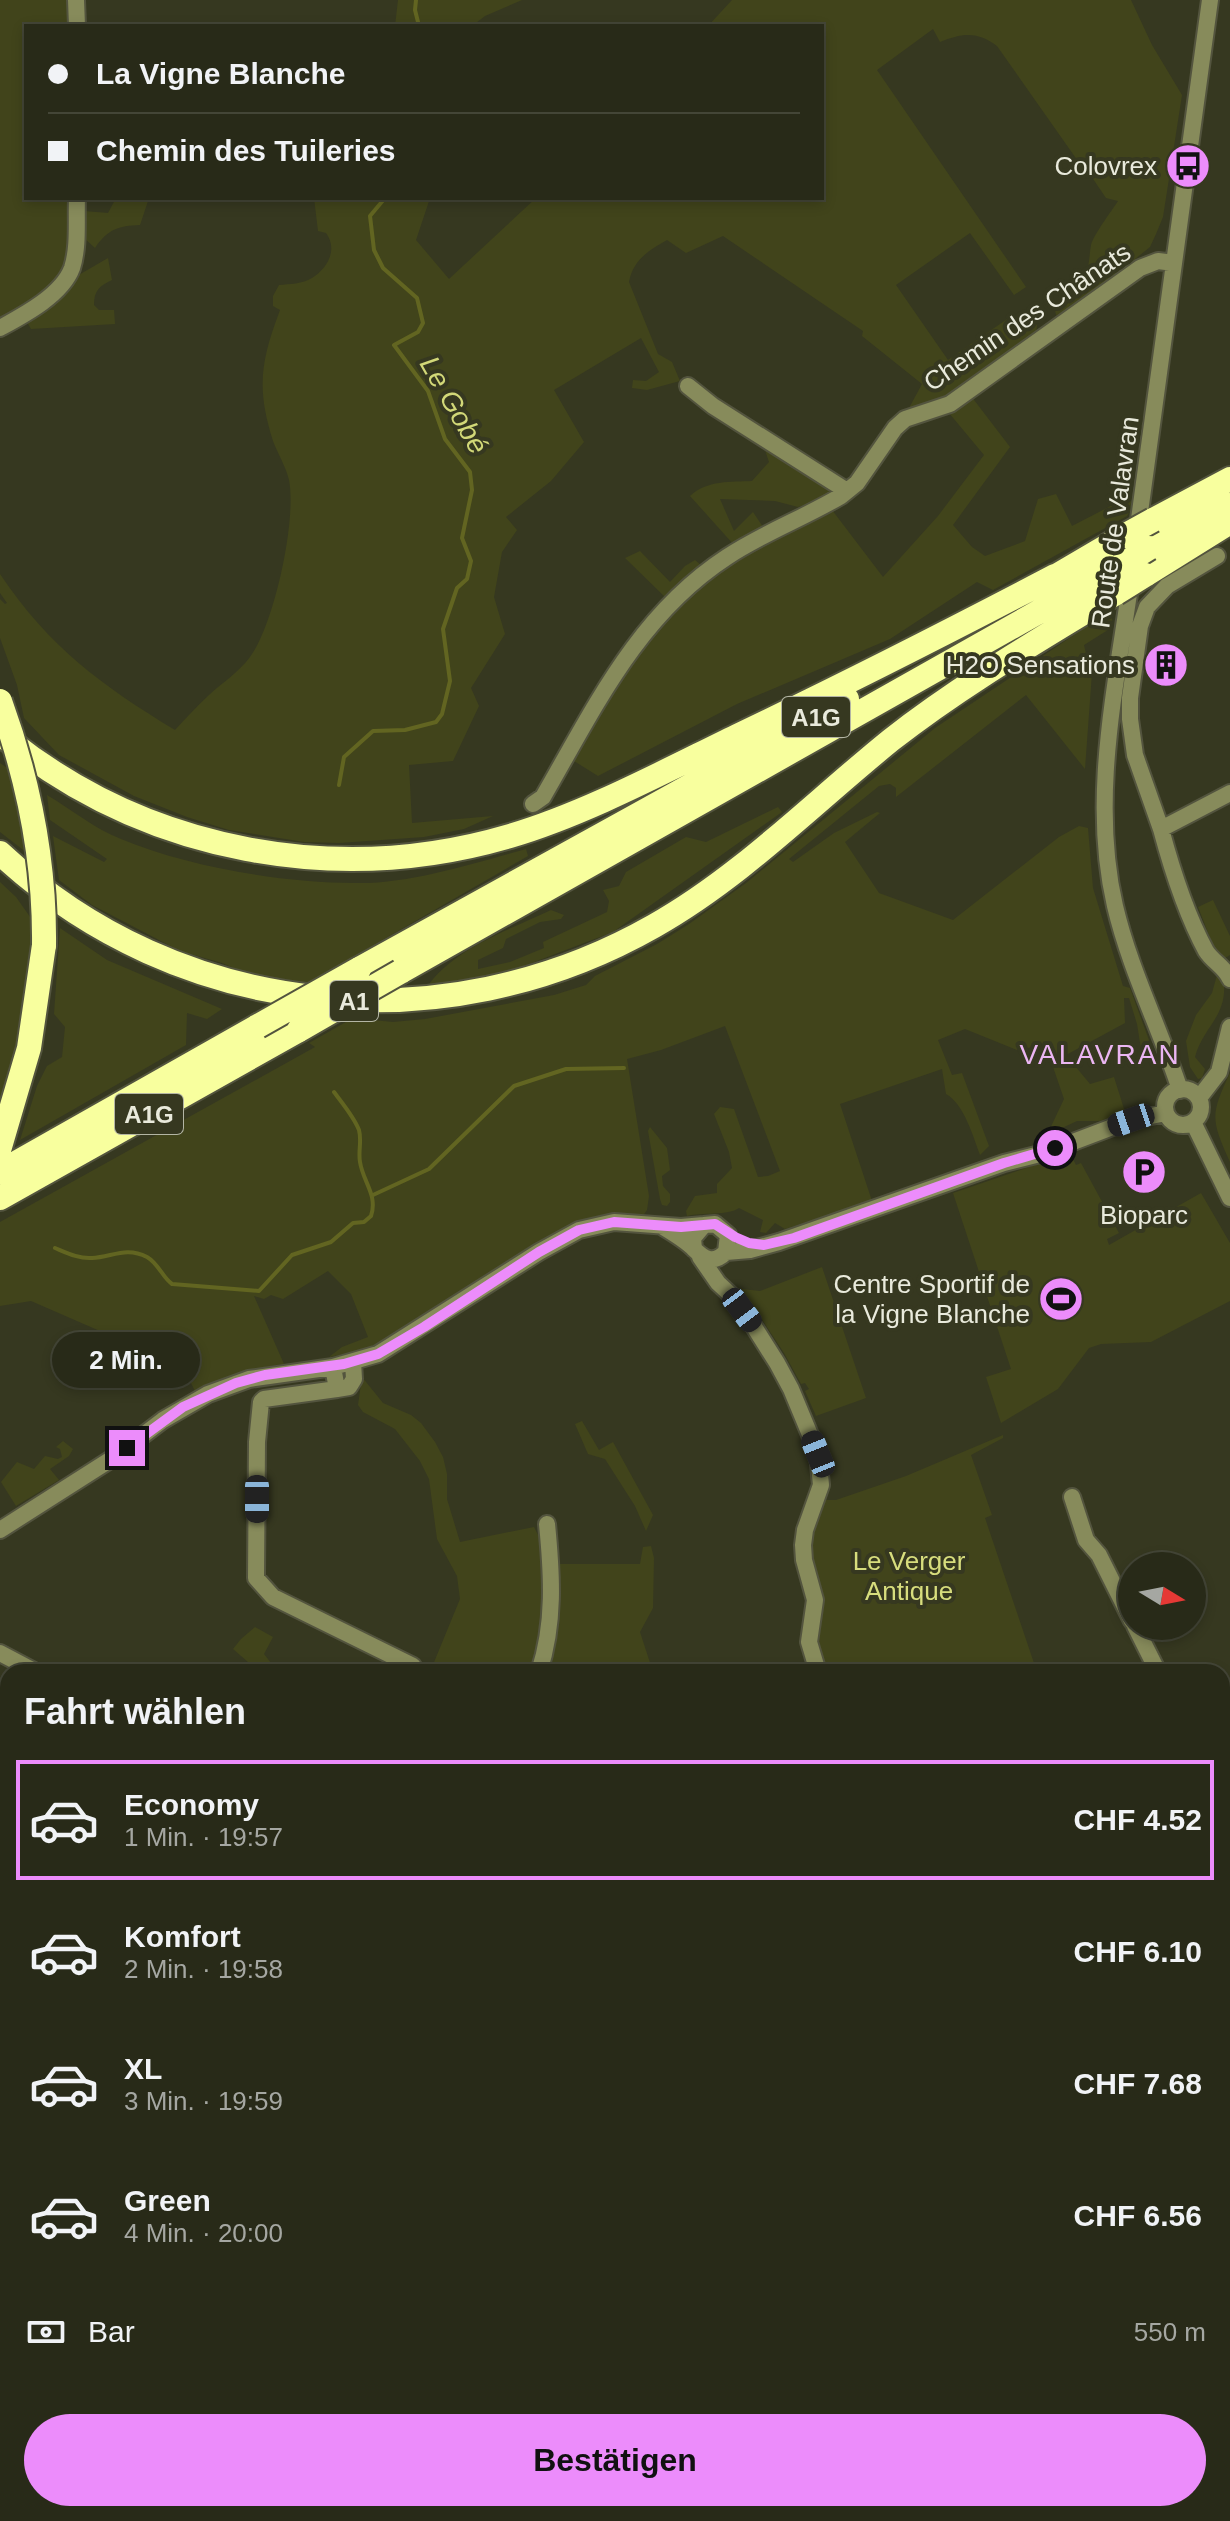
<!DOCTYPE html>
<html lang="de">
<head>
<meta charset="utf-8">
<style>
	:root { --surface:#282a18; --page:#303221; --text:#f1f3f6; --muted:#a5a7a2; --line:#444637; --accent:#ec8cfb }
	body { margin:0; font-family:Arial,sans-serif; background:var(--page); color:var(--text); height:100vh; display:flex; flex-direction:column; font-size:30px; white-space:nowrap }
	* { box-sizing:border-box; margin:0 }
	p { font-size:26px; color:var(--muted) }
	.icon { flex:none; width:44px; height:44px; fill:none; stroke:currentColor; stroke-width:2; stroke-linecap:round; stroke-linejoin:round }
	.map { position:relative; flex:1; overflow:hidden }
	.side { position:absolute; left:0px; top:1664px; width:1230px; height:858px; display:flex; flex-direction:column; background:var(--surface); border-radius:24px 24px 0 0; box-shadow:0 4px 12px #0003,0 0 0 2px var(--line) }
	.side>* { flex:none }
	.banner { position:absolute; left:24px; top:24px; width:800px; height:176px; border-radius:0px; box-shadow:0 4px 12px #0003,0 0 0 2px var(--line); display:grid; align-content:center; height:176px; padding:0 24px; background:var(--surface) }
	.needle { width:52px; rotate:100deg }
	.buttons { position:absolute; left:1118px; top:1552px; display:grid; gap:16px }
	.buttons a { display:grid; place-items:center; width:88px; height:88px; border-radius:50%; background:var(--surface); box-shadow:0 4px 12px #0003,0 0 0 2px var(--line); font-size:40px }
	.end { position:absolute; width:36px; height:36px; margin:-18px; border:10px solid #ec8cfb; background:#111; box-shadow:0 0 0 4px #111 }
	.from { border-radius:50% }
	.bubble { position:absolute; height:56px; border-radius:28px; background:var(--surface); box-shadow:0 4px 12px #0003,0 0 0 2px var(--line); font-size:26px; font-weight:600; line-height:56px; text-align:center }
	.car { position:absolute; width:24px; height:48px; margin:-24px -12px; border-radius:10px; box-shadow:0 0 6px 2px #0007; background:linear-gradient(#222 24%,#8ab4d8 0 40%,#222 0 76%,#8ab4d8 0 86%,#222 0) }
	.banner b { display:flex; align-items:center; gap:28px; height:76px; font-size:30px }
	.banner b+b { border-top:2px solid var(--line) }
	.banner i { width:20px; height:20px; background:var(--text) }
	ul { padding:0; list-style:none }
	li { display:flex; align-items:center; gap:24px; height:120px; margin:0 16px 12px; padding:0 8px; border:4px solid transparent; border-radius:0px }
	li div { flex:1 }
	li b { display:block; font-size:30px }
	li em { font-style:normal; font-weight:600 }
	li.active { border-color:var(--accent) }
	li>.icon { width:72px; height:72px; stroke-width:1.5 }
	h2 { padding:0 24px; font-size:36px; line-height:96px }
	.pay { display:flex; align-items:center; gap:20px; height:88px; padding:0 24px; font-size:30px }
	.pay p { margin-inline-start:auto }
	.primary-button { display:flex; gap:16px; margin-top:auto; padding:16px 24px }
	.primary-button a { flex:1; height:92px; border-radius:48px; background:var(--accent); color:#111; font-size:32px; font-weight:600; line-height:92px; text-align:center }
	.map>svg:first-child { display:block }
	.green { fill:#41441b }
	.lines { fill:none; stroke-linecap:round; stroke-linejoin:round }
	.stream { stroke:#626521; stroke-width:4 }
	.minor-casing { stroke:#53543e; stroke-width:20 }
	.highway-casing { stroke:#53543e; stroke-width:28 }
	.minor { stroke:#878b5b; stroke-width:16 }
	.highway { stroke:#f8ff9e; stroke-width:24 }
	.rail { stroke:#8d8f7c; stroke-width:4; stroke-dasharray:4 8; stroke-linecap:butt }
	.highway-bridge-casing { stroke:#53543e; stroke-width:28; stroke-linecap:butt }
	.highway-bridge { stroke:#f8ff9e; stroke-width:24 }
	.route { stroke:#ec8cfb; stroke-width:10 }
	.labels { text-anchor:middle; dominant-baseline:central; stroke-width:8; stroke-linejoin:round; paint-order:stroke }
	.shield { fill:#363820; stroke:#b3b5a4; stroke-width:2 }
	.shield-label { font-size:24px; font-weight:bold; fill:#e9eadc }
	.poi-label { font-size:26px; fill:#e9eadc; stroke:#363820; text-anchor:end }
	.street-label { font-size:26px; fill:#e9eadc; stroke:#363820 }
	.park-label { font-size:26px; fill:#d7dd7d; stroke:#363820 }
	.water-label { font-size:28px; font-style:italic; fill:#d2d878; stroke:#363820 }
	.neighbourhood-label { font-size:28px; letter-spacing:2px; fill:#ebb6f3; stroke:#363820 }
</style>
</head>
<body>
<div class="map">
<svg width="1230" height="2521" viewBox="0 0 1230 2521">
	<rect width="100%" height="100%" fill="#363820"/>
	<path class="green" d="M 0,0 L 68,0 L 69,26 L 26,26 L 26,198 L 71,198 C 70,218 73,258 62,274 C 48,295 21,308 0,320 Z
		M 398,0 L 522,0 L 485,16 L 472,26 L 395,26 Z
		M 732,0 L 1131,0 L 1152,45 L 1182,95 L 1163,217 L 1156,234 L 1150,247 L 1068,313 L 1056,315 L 1055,310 C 1063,297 1077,290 1084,277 C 1090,266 1089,256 1091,245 C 1094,234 1111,212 1118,201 L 1106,198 L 1089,173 L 1087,174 L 997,46 C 977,31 962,33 940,42 L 933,29 L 877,70 L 1026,287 L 1014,295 L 970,233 L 896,285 L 948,360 L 1013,315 L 1037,325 L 1036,336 C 1007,357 944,414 909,408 L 922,384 L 862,336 L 863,331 L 723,236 L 686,253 L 667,240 C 649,250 633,260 629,282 L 658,354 L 672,362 L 680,381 L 647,390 L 632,388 L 633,380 L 646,381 L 659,372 L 641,338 L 554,390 L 584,442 L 551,481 L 506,517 L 517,530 L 502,552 L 494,597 L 505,634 L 471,688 L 479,706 L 453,761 L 409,765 L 412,823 L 493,816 L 464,829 L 424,837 L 339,843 L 304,842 L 229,830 L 187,817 L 134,796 L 59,755 L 24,718 L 17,685 L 0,638 L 0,599 L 5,604 L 7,603 L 0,593 L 0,574 C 49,647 101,685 175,730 C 186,718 197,706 209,695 C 222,683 239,672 250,657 C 274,625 297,520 289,480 C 286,467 278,454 273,441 C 256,387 261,361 280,310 L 273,306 L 273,296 L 279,285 C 290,284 302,284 312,278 C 328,268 338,249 326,233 L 318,231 L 314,198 L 430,198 L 416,240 L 449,279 L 536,198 L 822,198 L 822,26 L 708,26 Z
		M 99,198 L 148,201 L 140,225 C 118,226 108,229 95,248 L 84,238 L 84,211 L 108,213 L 115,200 Z
		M 108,258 L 112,280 C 99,286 94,291 94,305 L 99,310 L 114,310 L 115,324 L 31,329 L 27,322 L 67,291 L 77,276 Z
		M 971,396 L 1010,447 L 953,525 L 972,547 L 985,556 L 1025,541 L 1038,499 L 1056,494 L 1072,526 L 1132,495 L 1130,511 L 1127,516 L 993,590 L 977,582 L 890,639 L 737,704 L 598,776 L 574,761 L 573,756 L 641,641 L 708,576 L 829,506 L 883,577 L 938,516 L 984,455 L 949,413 Z
		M 764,447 L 837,489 L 823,499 L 798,507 L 775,501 L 720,499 L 734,531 L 753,512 L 763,527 L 734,545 L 690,496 C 707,480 731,482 752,481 L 769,462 Z
		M 640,551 L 670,582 L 685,566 L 695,560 L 702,566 L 666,598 L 625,558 Z
		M 1113,609 L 1111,628 L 1084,645 L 1087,658 L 1093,659 L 1085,769 L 1026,695 L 896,797 L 896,788 L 890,784 L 879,786 L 789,859 L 793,862 L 834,833 L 877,812 L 880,813 L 845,842 L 879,893 L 953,920 L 1059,837 L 1079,826 L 1088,828 L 1093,888 L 1123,986 L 1130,988 L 1153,1051 L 1142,1055 L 1137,1024 L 1129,998 L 1124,998 L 1125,1023 L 1066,1055 L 1090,1084 L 1114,1077 L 1125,1112 L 1100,1121 L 1077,1121 L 1047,1135 L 1064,1099 L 1051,1061 L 1033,1053 L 1036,1051 L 1033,1047 L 1017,1050 L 965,1029 L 938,1040 L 952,1075 L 962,1073 L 989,1146 L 980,1155 C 973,1136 964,1104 946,1094 L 942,1069 L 840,1104 L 872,1201 L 785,1229 L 775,1223 L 766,1233 L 760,1232 L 763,1220 L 739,1208 C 728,1216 703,1212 687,1216 L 686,1211 L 695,1196 L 717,1193 L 717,1184 L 732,1168 L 729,1152 L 714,1114 L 720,1107 L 734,1109 L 758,1177 L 768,1176 L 780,1171 L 725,1026 L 661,1050 L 627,1059 L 649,1196 L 647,1210 L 642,1217 L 622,1215 L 372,1349 L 329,1357 L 342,1347 L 368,1337 L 351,1294 L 328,1271 L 283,1299 L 271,1295 L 264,1299 L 254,1296 L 284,1364 C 251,1368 224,1378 195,1391 L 182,1365 L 158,1344 L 155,1355 L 31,1301 L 0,1306 L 0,1222 L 315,1047 L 309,1043 L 353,1018 L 393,1022 L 425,1019 L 554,995 L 586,985 L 595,976 L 657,944 L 689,924 L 746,883 L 935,728 Z
		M 0,763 L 9,769 L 19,801 L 27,853 L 0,832 Z
		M 47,795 C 71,809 95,829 121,839 C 188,867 287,884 360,883 C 413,883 474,863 526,849 L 528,856 L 301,987 L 269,983 L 222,963 L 180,951 L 92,905 L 59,880 L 53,836 L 104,862 L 107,859 L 50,820 Z
		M 778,807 L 782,812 L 613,932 L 508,972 L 427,987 C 454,948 509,930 551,910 L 564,915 L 561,919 L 540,922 L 506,939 L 503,948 L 478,960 L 478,969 L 510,962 L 544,948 L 543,942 L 607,912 L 609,901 L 603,890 L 619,886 L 626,872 L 686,837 L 706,842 Z
		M 0,882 L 16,897 L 33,921 L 33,942 L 23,1028 L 0,1118 Z
		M 1213,900 L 1230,936 L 1230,955 L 1225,958 L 1216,953 L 1198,907 Z
		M 60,928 L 107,960 L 222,1009 L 207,1019 L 187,1013 L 186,1045 L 20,1140 L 37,1086 L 47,1066 L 62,1057 L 65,1027 L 54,1014 Z
		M 1217,975 L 1223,977 C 1230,1015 1203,1026 1195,1057 L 1205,1069 L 1202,1078 L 1198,1079 L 1190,1067 L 1186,1041 L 1196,1015 L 1212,993 Z
		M 1230,1073 L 1230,1162 C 1211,1120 1210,1115 1230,1073 Z
		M 650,1127 L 667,1148 L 670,1170 L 662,1176 L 663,1186 L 670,1194 L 670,1202 L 667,1206 L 662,1205 L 660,1199 L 648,1131 Z
		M 1070,1153 L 1076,1165 L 1081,1163 L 1119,1233 L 1107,1239 L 1109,1245 L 1201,1193 L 1230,1243 L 1230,1301 L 1151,1342 L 1101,1344 L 1089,1348 L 1058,1389 L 1001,1423 L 986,1377 L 1011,1369 L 953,1193 Z
		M 822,1267 L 866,1398 L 816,1416 L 805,1391 L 809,1389 L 805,1383 L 801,1384 L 784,1353 L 742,1289 L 760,1291 Z
		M 362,1377 L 383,1403 L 411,1415 L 421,1423 L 435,1442 L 443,1457 L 447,1474 L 447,1499 L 460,1542 L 534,1527 L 538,1535 L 544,1538 L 545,1617 L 533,1672 L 430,1672 L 460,1599 L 457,1576 L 437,1539 L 429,1479 L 420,1461 L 395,1429 L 363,1412 L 358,1405 Z
		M 582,1421 L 599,1450 L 613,1442 L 653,1515 L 646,1531 L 635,1506 L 605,1459 L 588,1454 L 575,1424 Z
		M 1003,1435 L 1003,1438 L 971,1455 L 992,1515 L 985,1518 L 1037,1672 L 826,1672 C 817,1644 804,1563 810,1535 C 813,1523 820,1511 825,1500 L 836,1500 L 906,1476 Z
		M 63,1441 L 73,1449 L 69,1456 L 50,1469 L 59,1480 L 16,1506 L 1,1482 L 17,1462 L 34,1469 L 45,1456 L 58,1459 L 62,1457 L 60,1449 L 56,1447 Z
		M 651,1546 L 654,1558 L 653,1608 L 640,1632 L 653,1672 L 545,1672 L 557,1564 L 640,1564 L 643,1547 Z
		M 255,1627 L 273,1637 L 264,1654 L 278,1672 L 243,1672 L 248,1662 L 233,1649 L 241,1639 Z
		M 1230,2131 L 1230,2226 L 1222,2210 L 1222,2136 Z
		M 8,2479 L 8,2514 L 106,2514 L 99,2521 L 0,2521 L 0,2482 Z
		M 189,2514 L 353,2514 L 359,2519 L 193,2521 Z
		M 1011,2514 L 1160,2514 L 1165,2521 L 1003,2521 Z"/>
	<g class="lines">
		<path class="stream" d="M 416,0 L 415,10 L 419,26
			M 339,785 L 344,757 L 373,731 L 405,730 L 436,722 L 442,714 L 450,681 L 443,629 L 457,588 L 467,579 L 471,561 L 462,538 L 472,490 L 470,472 L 445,439 L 428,391 L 394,345 L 418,332 L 423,323 L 417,298 L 383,268 L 374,250 L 370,216 L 385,198
			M 373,1195 L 429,1169 L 514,1086 L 566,1069 L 624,1068
			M 55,1248 C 67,1253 79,1259 92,1258 C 112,1257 126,1246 147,1257 C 159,1264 162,1277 172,1284 L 259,1291 L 292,1255 L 331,1242 L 353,1223 L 364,1222 L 371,1216 C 378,1195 363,1182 360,1162 C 358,1151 362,1141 359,1130 C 354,1117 342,1103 334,1092"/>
		<g class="minor-casing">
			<path id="minor" d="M 76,0 L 77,26
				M 0,328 C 24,315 62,295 72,268 C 79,246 76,220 77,198
				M 688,386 L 713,406 L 847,491
				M 1137,534 L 1210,0
				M 1131,580 C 1116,687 1090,799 1115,906 C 1130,970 1160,1028 1180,1090
				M 1230,793 L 1161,829 C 1172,870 1186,914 1206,951 C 1213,962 1225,967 1230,979
				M 533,804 L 543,797 C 595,707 638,615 727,557 C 763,533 804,518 841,496 L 857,483 L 895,428 L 905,419 L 950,404 L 1140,268 L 1158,261 L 1174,263
				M 1161,829 L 1135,755 L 1130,719 L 1130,698 L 1140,626 L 1147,607 L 1167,586 L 1217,556
				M1165 1107a18 18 0 1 1 36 0a18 18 0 1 1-36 0Z
				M 1199,1098 L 1219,1072 L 1230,1027
				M 1193,1122 L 1230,1198
				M 663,1227 C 673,1233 686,1241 694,1249 C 705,1260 714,1264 726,1252 L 728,1235 L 715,1224 L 704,1225 L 693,1238 L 694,1249
				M 726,1252 L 750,1250 L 779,1242 L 1004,1163 L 1044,1153 L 1131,1120 L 1166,1113
				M 700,1257 L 718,1283 L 732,1296 L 753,1325 L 777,1363 L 791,1389 L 818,1454 L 821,1485 L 805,1530 L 803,1545 L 804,1560 L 815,1600 L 809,1642 L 818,1672
				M 333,1367 L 337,1389 L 349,1387 L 354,1379 L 353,1362
				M 337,1389 L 264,1399 L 261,1402 L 257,1442 L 256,1578 L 273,1597 L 413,1666
				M 1072,1497 L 1086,1540 L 1099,1555 L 1132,1621
				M 0,1530 L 113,1458 L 163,1420 L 208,1394 L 249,1379 L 333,1367 L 378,1354 L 539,1252 L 579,1230 L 614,1222 L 681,1227 L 704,1225
				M 1135,1626 L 1158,1672
				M 0,1653 L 36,1672
				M 539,1672 C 555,1623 552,1575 547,1524
				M 1222,1817 L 1230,1813
				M 1222,1957 L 1230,2026
				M 1222,2129 L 1230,2125
				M 461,2514 L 465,2521
				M 1172,2514 L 1177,2521
				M 76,2521 L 88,2514"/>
		</g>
		<g class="highway-casing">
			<path id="highway" d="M 1153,520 L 1230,479
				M 1149,548 L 1230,505
				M 1145,575 L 1230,522
				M 1044,583 L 1124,536
				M 7,739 C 148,852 337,887 510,836 C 585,814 665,771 737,736 C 844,685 950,631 1055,576
				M 0,853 C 179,1020 443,1046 654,926 C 741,877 813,803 891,740 C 961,685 1039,640 1116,593
				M 359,969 L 847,699
				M 400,972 L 1120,566
				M 0,1147 L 29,1048 L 44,945
				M 0,1172 L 258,1026
				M 0,1198 L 299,1030"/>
		</g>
		<use href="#minor" class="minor"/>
		<use href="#highway" class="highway"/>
		<path class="rail" d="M 0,2000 L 8,2004
			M 0,2023 L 8,2027
			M 572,2514 L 577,2521
			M 587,2514 L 592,2521"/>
		<g class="highway-bridge-casing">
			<path id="highway-bridge" d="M 1124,536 L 1153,520
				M 1120,566 L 1149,548
				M 1116,593 L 1145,575
				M 0,701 C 29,781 45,860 44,945
				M 258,1026 L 359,969
				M 299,1030 L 400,972"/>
		</g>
		<use href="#highway-bridge" class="highway-bridge"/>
	</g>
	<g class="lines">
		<path class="route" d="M 127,1448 L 183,1407 L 236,1383 L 265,1375 L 344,1364 L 378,1354 L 424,1327 L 539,1252 L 579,1230 L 614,1222 L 681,1227 L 715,1224 L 735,1237 L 749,1243 L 764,1245 L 794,1238 L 1004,1163 L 1055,1148"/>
	</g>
	<defs>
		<g id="bus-disc" transform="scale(2.3)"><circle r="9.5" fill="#ec8cfb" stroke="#363820"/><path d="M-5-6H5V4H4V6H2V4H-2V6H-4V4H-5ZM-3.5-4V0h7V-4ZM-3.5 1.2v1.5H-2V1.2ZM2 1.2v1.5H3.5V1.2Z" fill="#111"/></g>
		<g id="building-disc" transform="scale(2.3)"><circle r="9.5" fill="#ec8cfb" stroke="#363820"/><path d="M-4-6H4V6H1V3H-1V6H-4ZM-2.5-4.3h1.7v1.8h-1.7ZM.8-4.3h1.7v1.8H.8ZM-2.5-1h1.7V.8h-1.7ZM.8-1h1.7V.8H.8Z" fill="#111"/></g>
		<g id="parking-disc" transform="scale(2.3)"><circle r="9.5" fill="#ec8cfb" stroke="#363820"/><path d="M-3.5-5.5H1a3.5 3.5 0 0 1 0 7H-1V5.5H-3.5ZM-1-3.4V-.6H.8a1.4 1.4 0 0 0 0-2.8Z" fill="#111"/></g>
		<g id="stadium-disc" transform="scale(2.3)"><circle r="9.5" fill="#ec8cfb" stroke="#363820"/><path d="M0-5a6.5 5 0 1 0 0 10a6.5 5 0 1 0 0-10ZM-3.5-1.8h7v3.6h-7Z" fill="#111"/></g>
	</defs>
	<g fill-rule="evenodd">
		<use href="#bus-disc" x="1188" y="166"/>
		<use href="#building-disc" x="1166" y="665"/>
		<use href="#parking-disc" x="1144" y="1172"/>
		<use href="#stadium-disc" x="1061" y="1299"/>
	</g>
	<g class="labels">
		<g class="shield">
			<rect x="782" y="697" width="68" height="40" rx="6"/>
			<rect x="330" y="981" width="48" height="40" rx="6"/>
			<rect x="115" y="1094" width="68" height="40" rx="6"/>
		</g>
		<g class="shield-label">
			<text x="816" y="717">A1G</text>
			<text x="354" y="1001">A1</text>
			<text x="149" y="1114">A1G</text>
		</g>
		<g class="poi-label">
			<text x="1157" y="166">Colovrex</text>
			<text x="1135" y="665">H2O Sensations</text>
			<text x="1144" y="1215" text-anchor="middle">Bioparc</text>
			<text x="1030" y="1284">Centre Sportif de<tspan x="1030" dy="30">la Vigne Blanche</tspan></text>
		</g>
		<g class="street-label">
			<text transform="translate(1027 317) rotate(-34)">Chemin des Chânats</text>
			<text transform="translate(1115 522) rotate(-82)">Route de Valavran</text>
		</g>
		<g class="park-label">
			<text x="909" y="1561">Le Verger<tspan x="909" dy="30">Antique</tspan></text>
		</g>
		<g class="water-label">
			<text transform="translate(454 405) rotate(60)">Le Gobé</text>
		</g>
		<g class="neighbourhood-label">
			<text x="1100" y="1054">VALAVRAN</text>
		</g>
	</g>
</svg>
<div class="buttons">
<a><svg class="needle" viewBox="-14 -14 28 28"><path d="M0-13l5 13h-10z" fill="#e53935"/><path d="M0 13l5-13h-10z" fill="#a5a7a2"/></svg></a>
</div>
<i class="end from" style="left:1055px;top:1148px"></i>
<i class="end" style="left:127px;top:1448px"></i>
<div class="bubble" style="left:52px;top:1332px;width:148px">2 Min.</div>
<i class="car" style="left:1131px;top:1120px;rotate:251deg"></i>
<i class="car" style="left:742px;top:1310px;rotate:143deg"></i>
<i class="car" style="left:818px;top:1454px;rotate:338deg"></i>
<i class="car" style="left:257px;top:1499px;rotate:180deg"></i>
<div class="banner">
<b><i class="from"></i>La Vigne Blanche</b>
<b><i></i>Chemin des Tuileries</b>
</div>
<section class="side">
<h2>Fahrt wählen</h2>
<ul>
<li class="active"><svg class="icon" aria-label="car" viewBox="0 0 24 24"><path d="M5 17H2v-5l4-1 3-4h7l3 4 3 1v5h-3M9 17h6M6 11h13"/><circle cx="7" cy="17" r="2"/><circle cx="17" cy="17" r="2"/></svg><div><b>Economy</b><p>1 Min. · 19:57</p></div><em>CHF 4.52</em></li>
<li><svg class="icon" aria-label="car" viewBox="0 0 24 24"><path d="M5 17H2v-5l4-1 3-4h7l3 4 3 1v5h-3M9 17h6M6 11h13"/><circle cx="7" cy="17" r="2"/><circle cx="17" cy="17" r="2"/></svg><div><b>Komfort</b><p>2 Min. · 19:58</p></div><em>CHF 6.10</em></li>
<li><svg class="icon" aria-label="car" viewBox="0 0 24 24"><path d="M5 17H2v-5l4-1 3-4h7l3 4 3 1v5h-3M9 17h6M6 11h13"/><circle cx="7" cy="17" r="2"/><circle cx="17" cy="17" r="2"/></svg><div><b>XL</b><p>3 Min. · 19:59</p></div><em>CHF 7.68</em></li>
<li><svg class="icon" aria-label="car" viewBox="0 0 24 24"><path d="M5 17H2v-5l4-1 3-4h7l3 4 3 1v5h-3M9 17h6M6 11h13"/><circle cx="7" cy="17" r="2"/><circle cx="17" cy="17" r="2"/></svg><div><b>Green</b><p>4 Min. · 20:00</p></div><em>CHF 6.56</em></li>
</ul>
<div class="pay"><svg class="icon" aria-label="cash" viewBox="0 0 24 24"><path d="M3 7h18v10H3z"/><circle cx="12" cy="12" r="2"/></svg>Bar<p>550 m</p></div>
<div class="primary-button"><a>Bestätigen</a></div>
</section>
</div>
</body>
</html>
